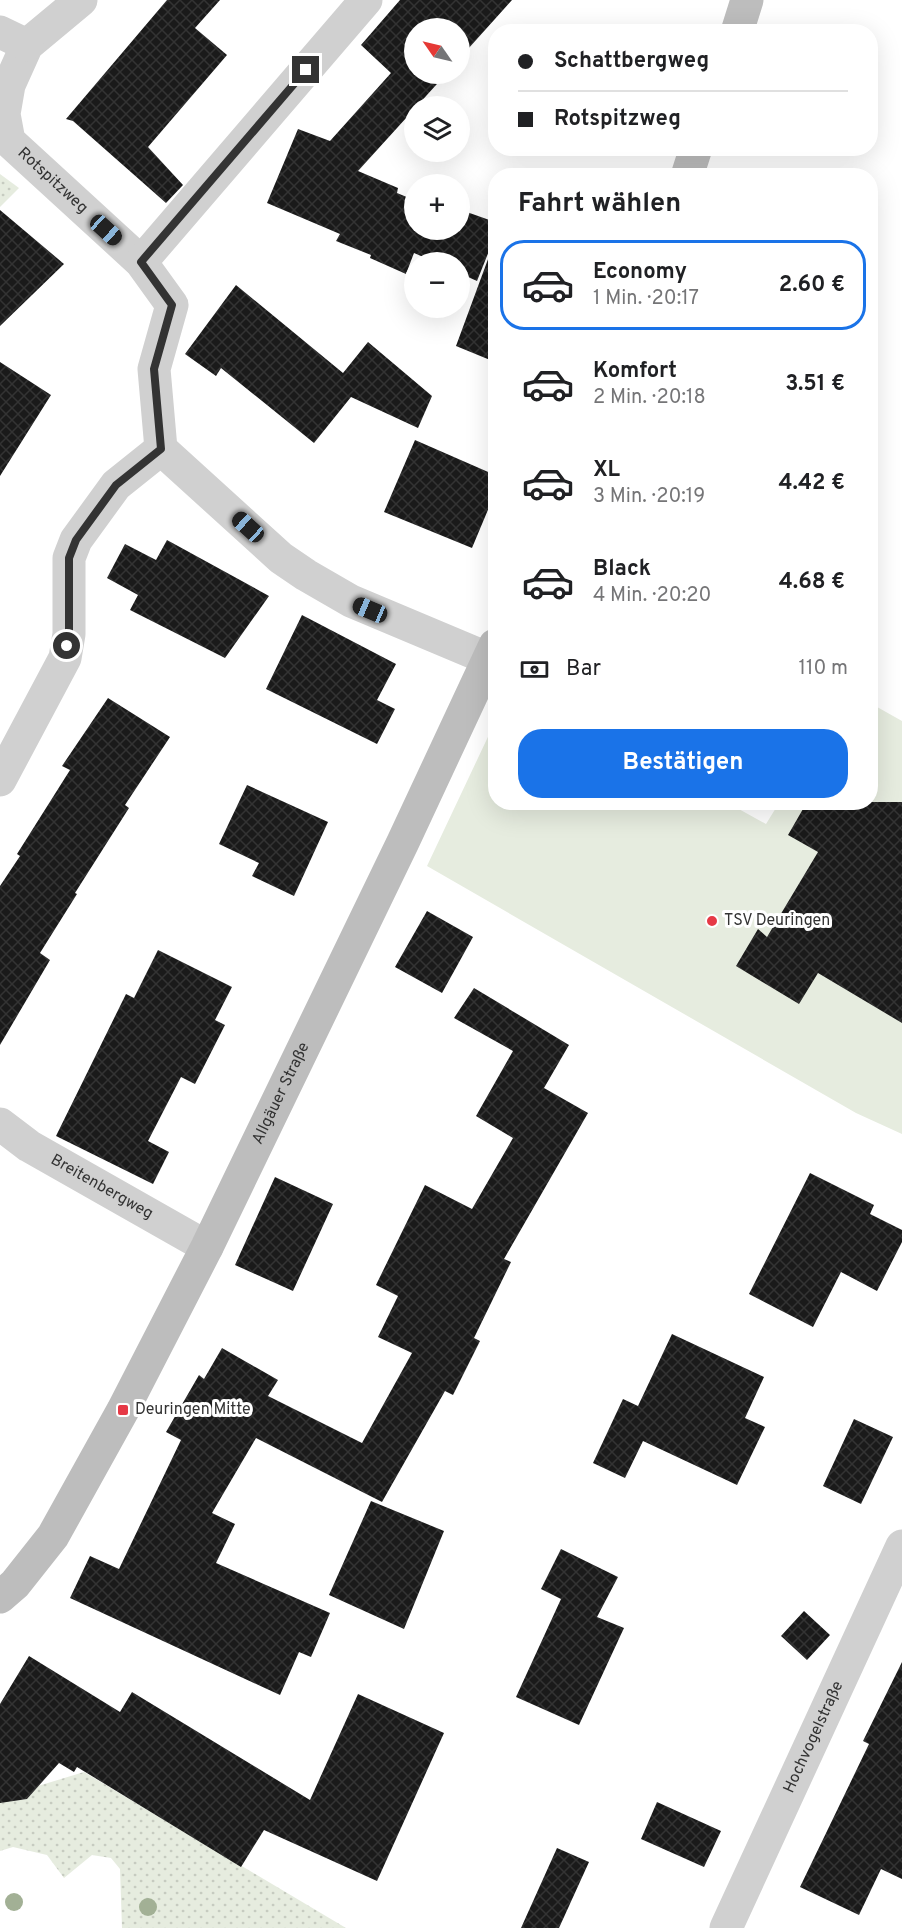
<!DOCTYPE html>
<html lang="de">
<head>
<meta charset="utf-8">
<style>
	:root { --surface:#fff; --page:#f6f6f6; --text:#202124; --muted:#757577; --line:#e0e0e0; --accent:#1a73e8 }
	body { margin:0; font-family:Overpass,sans-serif; background:var(--page); color:var(--text); height:100vh; display:flex; flex-direction:column; font-size:22px; white-space:nowrap }
	* { box-sizing:border-box; margin:0 }
	p { font-size:20px; color:var(--muted) }
	.icon { flex:none; width:33px; height:33px; fill:none; stroke:currentColor; stroke-width:2; stroke-linecap:round; stroke-linejoin:round }
	.map { position:relative; flex:1; overflow:hidden }
	.panel { position:absolute; left:488px; top:168px; width:390px; height:642px; display:flex; flex-direction:column; background:var(--surface); border-radius:24px; box-shadow:0 6px 24px #0002 }
	.panel>* { flex:none }
	.banner { position:absolute; left:488px; top:24px; width:390px; height:132px; border-radius:24px; box-shadow:0 6px 24px #0002; display:grid; align-content:center; height:132px; padding:0 30px; background:var(--surface) }
	.needle { width:39px; rotate:304deg }
	.fabs { position:absolute; left:404px; top:18px; display:grid; gap:12px }
	.fabs a { display:grid; place-items:center; width:66px; height:66px; border-radius:50%; background:var(--surface); box-shadow:0 6px 24px #0002; font-size:30px }
	.end { position:absolute; width:27px; height:27px; margin:-14px; border:8px solid #333; background:#fff; box-shadow:0 0 0 3px #fff }
	.from { border-radius:50% }
	.car { position:absolute; width:18px; height:36px; margin:-18px -9px; border-radius:8px; box-shadow:0 0 4px 2px #0007; background:linear-gradient(#222 24%,#8ab4d8 0 40%,#222 0 76%,#8ab4d8 0 86%,#222 0) }
	.banner b { display:flex; align-items:center; gap:21px; height:57px; font-size:22px }
	.banner b+b { border-top:2px solid var(--line) }
	.banner i { width:15px; height:15px; background:var(--text) }
	ul { padding:0; list-style:none }
	li { display:flex; align-items:center; gap:18px; height:90px; margin:0 12px 9px; padding:0 18px; border:3px solid transparent; border-radius:24px }
	li div { flex:1 }
	li b { display:block; font-size:22px }
	li em { font-style:normal; font-weight:700 }
	li.active { border-color:var(--accent) }
	li>.icon { width:54px; height:54px; stroke-width:1.5 }
	h2 { padding:0 30px; font-size:27px; line-height:72px }
	.pay { display:flex; align-items:center; gap:15px; height:66px; padding:0 30px; font-size:22px }
	.pay p { margin-inline-start:auto }
	.button { display:flex; gap:12px; margin-top:auto; padding:12px 30px }
	.button a { flex:1; height:69px; border-radius:24px; background:var(--accent); color:#fff; font-size:24px; font-weight:700; line-height:69px; text-align:center }
	.map>svg:first-child { display:block }
	.park { fill:url(#park-dots) }
	.garden { fill:#e6ecdf }
	.building { fill:url(#building-cross-hatch) }
	.lines { fill:none; stroke-linecap:round; stroke-linejoin:round }
	.street { stroke:#d0d0d0; stroke-width:33 }
	.secondary { stroke:#bdbdbd; stroke-width:33 }
	.tree { fill:#a2b095 }
	.route { stroke:#333; stroke-width:8 }
	.poi-dot { fill:#e63946; stroke:#fff; stroke-width:2 }
	.labels { text-anchor:middle; dominant-baseline:central; stroke-width:6; stroke-linejoin:round; paint-order:stroke }
	.street-label { font-size:16px; fill:#333; stroke:#fff }
	.poi-label { font-size:16px; fill:#333; stroke:#fff; text-anchor:start }
</style>
</head>
<body>
<div class="map">
<svg width="902" height="1928" viewBox="0 0 902 1928">
	<defs>
		<pattern id="park-dots" width="8" height="8" patternUnits="userSpaceOnUse" patternTransform="scale(1.5)"><rect width="8" height="8" fill="#e6ecdf"/><path d="M2 2h.1M6 6h.1" fill="none" stroke="#c6cbc0" stroke-width="1.8" stroke-linecap="round"/></pattern>
		<pattern id="building-cross-hatch" width="8" height="8" patternUnits="userSpaceOnUse" patternTransform="scale(1.5)"><rect width="8" height="8" fill="#1a1a1a"/><path d="M0 0l8 8M0 8l8-8" fill="none" stroke="#333"/></pattern>
	</defs>
	<rect width="100%" height="100%" fill="#fff"/>
	<path class="park" d="M 0,174 L 19,188 L 0,207 Z
		M 84,1772 L 346,1928 L 122,1928 L 120,1869 L 111,1858 L 92,1855 L 64,1878 L 47,1855 L 13,1847 L 0,1851 L 0,1799 L 12,1801 L 27,1799 L 38,1786 Z"/>
	<path class="garden" d="M 870,703 L 902,721 L 902,1134 L 856,1113 L 427,866 L 495,722 L 495,802 L 728,803 L 766,824 L 779,803 L 870,802 Z"/>
	<path class="building" d="M 167,0 L 220,0 L 195,28 L 227,55 L 148,147 L 183,185 L 166,203 L 73,121 L 66,119 Z
		M 400,0 L 512,0 L 459,59 L 459,28 L 414,28 L 414,74 L 446,74 L 358,171 L 398,188 L 397,193 L 414,200 L 414,230 L 459,230 L 459,217 L 461,218 L 464,211 L 495,222 L 495,236 L 477,281 L 459,273 L 459,262 L 435,262 L 414,253 L 406,274 L 370,258 L 371,255 L 336,241 L 340,234 L 267,203 L 298,129 L 330,141 L 391,73 L 361,45 Z
		M 0,210 L 64,264 L 0,326 Z
		M 491,251 L 495,252 L 495,362 L 456,346 Z
		M 236,285 L 343,373 L 368,342 L 432,396 L 418,428 L 351,397 L 314,443 L 221,368 L 216,376 L 185,354 Z
		M 0,362 L 51,395 L 0,476 Z
		M 415,440 L 495,475 L 495,493 L 472,548 L 384,512 Z
		M 167,540 L 269,596 L 225,658 L 130,610 L 138,595 L 107,578 L 125,544 L 156,560 Z
		M 302,615 L 396,664 L 377,700 L 395,709 L 377,744 L 266,689 Z
		M 108,698 L 170,737 L 125,805 L 129,808 L 75,893 L 77,894 L 40,953 L 50,960 L 0,1045 L 0,886 L 20,856 L 17,854 L 70,770 L 62,766 Z
		M 247,785 L 328,822 L 294,896 L 252,876 L 259,863 L 219,844 Z
		M 807,802 L 902,802 L 902,1023 L 818,973 L 799,1004 L 736,966 L 758,929 L 767,937 L 818,852 L 788,835 Z
		M 427,911 L 473,937 L 442,993 L 395,967 Z
		M 158,950 L 232,987 L 215,1020 L 225,1025 L 195,1084 L 181,1077 L 148,1141 L 169,1152 L 153,1184 L 56,1136 L 126,994 L 134,998 Z
		M 474,988 L 569,1045 L 544,1088 L 588,1113 L 504,1259 L 511,1262 L 474,1338 L 480,1341 L 453,1395 L 445,1391 L 382,1502 L 256,1438 L 212,1513 L 235,1524 L 216,1563 L 330,1613 L 311,1657 L 299,1652 L 280,1695 L 70,1598 L 90,1556 L 119,1569 L 181,1440 L 166,1432 L 199,1375 L 204,1379 L 222,1348 L 278,1380 L 268,1396 L 362,1443 L 412,1353 L 378,1337 L 398,1296 L 376,1285 L 425,1185 L 472,1209 L 513,1138 L 476,1116 L 513,1051 L 454,1018 Z
		M 810,1173 L 874,1205 L 870,1214 L 902,1230 L 902,1242 L 877,1291 L 841,1272 L 813,1327 L 749,1294 Z
		M 275,1177 L 333,1204 L 293,1291 L 235,1265 Z
		M 672,1334 L 764,1377 L 745,1418 L 765,1427 L 737,1485 L 643,1441 L 625,1478 L 593,1463 L 623,1399 L 638,1406 Z
		M 854,1419 L 893,1437 L 861,1504 L 823,1486 Z
		M 371,1501 L 444,1531 L 404,1629 L 329,1595 Z
		M 561,1549 L 618,1577 L 597,1617 L 624,1628 L 579,1725 L 516,1697 L 561,1599 L 541,1589 Z
		M 804,1611 L 830,1635 L 807,1660 L 781,1636 Z
		M 29,1656 L 120,1712 L 132,1692 L 310,1800 L 358,1694 L 444,1733 L 377,1881 L 264,1830 L 241,1867 L 77,1767 L 74,1772 L 59,1763 L 27,1799 L 0,1803 L 0,1704 Z
		M 902,1662 L 902,1879 L 881,1869 L 859,1915 L 800,1887 L 869,1744 L 863,1741 Z
		M 657,1802 L 721,1831 L 704,1867 L 641,1839 Z
		M 557,1848 L 589,1862 L 559,1928 L 521,1928 Z"/>
	<g class="lines">
		<g class="street">
			<path id="s1" d="M 81,0 L 27,45 L 9,85 L 4,114 L 9,141 L 141,262 L 172,305 L 154,369 L 161,449 L 281,558 L 306,575 L 351,601 L 489,659"/>
			<path d="M 0,32 L 27,45"/>
			<path d="M 141,262 L 366,0"/>
			<path d="M 0,780 L 65,658 L 69,634 L 69,558 L 76,540 L 116,485 L 161,449"/>
			<path id="s2" d="M 0,1124 L 29,1146 L 207,1247"/>
			<path id="s3" d="M 726,1928 L 902,1546"/>
		</g>
		<g class="secondary">
			<path d="M 737,32 L 747,0"/>
			<path d="M 687,176 L 696,148"/>
			<path id="s4" d="M 0,1597 L 15,1584 L 53,1536 L 123,1410 L 207,1247 L 403,842 L 495,645"/>
		</g>
	</g>
	<g class="tree">
		<circle cx="14" cy="1902" r="9"/>
		<circle cx="148" cy="1907" r="9"/>
	</g>
	<g class="lines">
		<path class="route" d="M 67,646 L 69,634 L 69,558 L 76,540 L 116,485 L 161,449 L 154,369 L 172,305 L 141,262 L 306,70"/>
	</g>
	<g class="poi-dot">
		<circle cx="712" cy="921" r="6"/>
		<rect x="117" y="1404" width="12" height="12" rx="3"/>
	</g>
	<g class="labels">
		<g class="street-label">
			<text stroke="none"><textPath href="#s1" startOffset="230">Rotspitzweg</textPath></text>
			<text stroke="none"><textPath href="#s4" startOffset="579">Allgäuer Straße</textPath></text>
			<text stroke="none"><textPath href="#s2" startOffset="120">Breitenbergweg</textPath></text>
			<text stroke="none"><textPath href="#s3" startOffset="210">Hochvogelstraße</textPath></text>
		</g>
		<g class="poi-label">
			<text x="724" y="921">TSV Deuringen</text>
			<text x="135" y="1410">Deuringen Mitte</text>
		</g>
	</g>
</svg>
<div class="fabs">
<a><svg class="needle" viewBox="-14 -14 28 28"><path d="M0-13l5 13h-10z" fill="#e53935"/><path d="M0 13l5-13h-10z" fill="#757577"/></svg></a>
<a><svg class="icon" aria-label="layers" viewBox="0 0 24 24"><path d="M12 4l9 5-9 5-9-5zM3 14l9 5 9-5"/></svg></a>
<a>+</a>
<a>−</a>
</div>
<i class="end from" style="left:67px;top:646px"></i>
<i class="end" style="left:306px;top:70px"></i>
<i class="car" style="left:106px;top:230px;rotate:132deg"></i>
<i class="car" style="left:248px;top:527px;rotate:312deg"></i>
<i class="car" style="left:370px;top:610px;rotate:293deg"></i>
<div class="banner">
<b><i class="from"></i>Schattbergweg</b>
<b><i></i>Rotspitzweg</b>
</div>
<section class="panel">
<h2>Fahrt wählen</h2>
<ul>
<li class="active"><svg class="icon" aria-label="car" viewBox="0 0 24 24"><path d="M5 17H2v-5l4-1 3-4h7l3 4 3 1v5h-3M9 17h6M6 11h13"/><circle cx="7" cy="17" r="2"/><circle cx="17" cy="17" r="2"/></svg><div><b>Economy</b><p>1 Min. · 20:17</p></div><em>2.60 €</em></li>
<li><svg class="icon" aria-label="car" viewBox="0 0 24 24"><path d="M5 17H2v-5l4-1 3-4h7l3 4 3 1v5h-3M9 17h6M6 11h13"/><circle cx="7" cy="17" r="2"/><circle cx="17" cy="17" r="2"/></svg><div><b>Komfort</b><p>2 Min. · 20:18</p></div><em>3.51 €</em></li>
<li><svg class="icon" aria-label="car" viewBox="0 0 24 24"><path d="M5 17H2v-5l4-1 3-4h7l3 4 3 1v5h-3M9 17h6M6 11h13"/><circle cx="7" cy="17" r="2"/><circle cx="17" cy="17" r="2"/></svg><div><b>XL</b><p>3 Min. · 20:19</p></div><em>4.42 €</em></li>
<li><svg class="icon" aria-label="car" viewBox="0 0 24 24"><path d="M5 17H2v-5l4-1 3-4h7l3 4 3 1v5h-3M9 17h6M6 11h13"/><circle cx="7" cy="17" r="2"/><circle cx="17" cy="17" r="2"/></svg><div><b>Black</b><p>4 Min. · 20:20</p></div><em>4.68 €</em></li>
</ul>
<div class="pay"><svg class="icon" aria-label="cash" viewBox="0 0 24 24"><path d="M3 7h18v10H3z"/><circle cx="12" cy="12" r="2"/></svg>Bar<p>110 m</p></div>
<div class="button"><a>Bestätigen</a></div>
</section>
</div>
</body>
</html>
